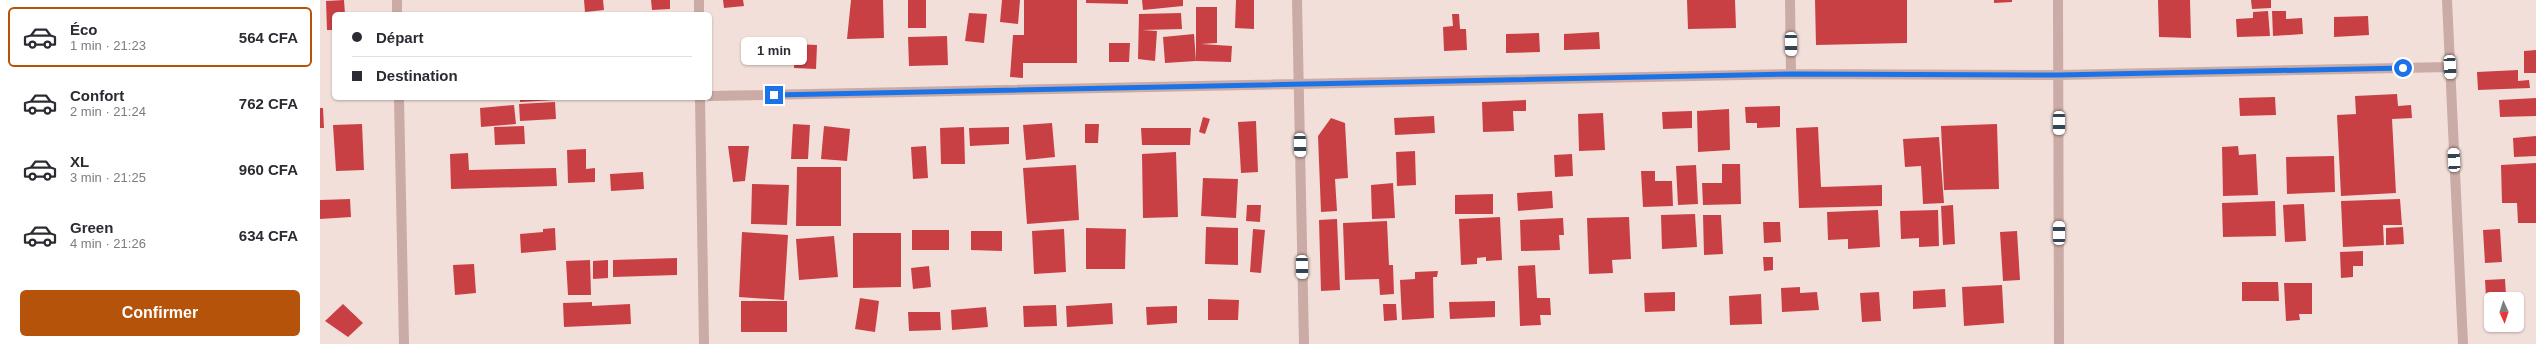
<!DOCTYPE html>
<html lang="fr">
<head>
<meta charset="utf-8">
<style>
	:root { --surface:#fff; --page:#f2f2f3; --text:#2b2b33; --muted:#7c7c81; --line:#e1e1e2; --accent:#b45309 }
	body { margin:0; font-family:Helvetica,sans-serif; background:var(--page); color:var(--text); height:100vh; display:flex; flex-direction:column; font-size:15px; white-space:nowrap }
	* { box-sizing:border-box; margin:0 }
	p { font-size:13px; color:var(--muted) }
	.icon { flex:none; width:22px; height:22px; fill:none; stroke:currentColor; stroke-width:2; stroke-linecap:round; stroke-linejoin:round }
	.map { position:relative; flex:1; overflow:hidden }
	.panel { display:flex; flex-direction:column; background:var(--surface); width:320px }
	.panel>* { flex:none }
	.banner { position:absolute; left:12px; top:12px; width:380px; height:88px; border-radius:6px; box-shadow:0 1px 3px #0004; display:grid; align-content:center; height:88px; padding:0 20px; background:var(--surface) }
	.needle { width:26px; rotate:177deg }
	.tools { position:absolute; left:2164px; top:292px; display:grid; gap:8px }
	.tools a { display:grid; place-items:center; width:40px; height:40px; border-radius:6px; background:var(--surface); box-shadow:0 1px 3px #0004; font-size:20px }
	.end { position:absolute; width:18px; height:18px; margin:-9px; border:5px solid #1a73e8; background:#fff; box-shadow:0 0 0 2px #fff }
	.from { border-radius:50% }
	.bubble { position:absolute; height:28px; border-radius:6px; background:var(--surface); box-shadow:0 1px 3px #0004; font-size:13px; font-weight:600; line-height:28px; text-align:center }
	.car { position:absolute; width:12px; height:24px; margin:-12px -6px; border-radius:5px; box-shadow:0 0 3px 1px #0007; background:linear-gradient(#fff 24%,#345 0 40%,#fff 0 76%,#345 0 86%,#fff 0) }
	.banner b { display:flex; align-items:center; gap:14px; height:38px; font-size:15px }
	.banner b+b { border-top:1px solid var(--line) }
	.banner i { width:10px; height:10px; background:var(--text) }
	ul { padding:7px 0 0; list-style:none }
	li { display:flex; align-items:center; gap:12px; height:60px; margin:0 8px 6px; padding:0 12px; border:2px solid transparent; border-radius:6px }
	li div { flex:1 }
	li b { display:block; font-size:15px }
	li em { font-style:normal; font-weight:600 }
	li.current { border-color:var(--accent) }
	li>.icon { width:36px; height:36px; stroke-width:1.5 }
	.action { display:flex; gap:8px; margin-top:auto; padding:8px 20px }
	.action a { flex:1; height:46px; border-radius:6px; background:var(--accent); color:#fff; font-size:16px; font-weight:600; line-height:46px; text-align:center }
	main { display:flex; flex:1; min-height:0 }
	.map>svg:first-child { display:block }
	.building { fill:#c94044 }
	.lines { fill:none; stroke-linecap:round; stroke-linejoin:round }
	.street { stroke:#caaba5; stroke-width:10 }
	.route { stroke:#1a73e8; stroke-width:5 }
</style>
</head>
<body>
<main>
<section class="panel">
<ul>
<li class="current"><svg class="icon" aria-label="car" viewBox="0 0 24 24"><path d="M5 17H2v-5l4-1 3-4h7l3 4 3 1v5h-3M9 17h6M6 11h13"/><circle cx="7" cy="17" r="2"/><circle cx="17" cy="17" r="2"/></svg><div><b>Éco</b><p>1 min · 21:23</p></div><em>564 CFA</em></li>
<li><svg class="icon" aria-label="car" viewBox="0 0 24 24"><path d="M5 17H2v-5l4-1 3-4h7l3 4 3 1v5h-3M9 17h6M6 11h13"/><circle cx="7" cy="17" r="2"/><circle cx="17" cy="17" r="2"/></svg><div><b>Confort</b><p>2 min · 21:24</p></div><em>762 CFA</em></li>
<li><svg class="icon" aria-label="car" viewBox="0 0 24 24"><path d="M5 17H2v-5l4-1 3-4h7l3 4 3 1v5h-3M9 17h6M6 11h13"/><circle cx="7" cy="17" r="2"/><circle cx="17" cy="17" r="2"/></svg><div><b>XL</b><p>3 min · 21:25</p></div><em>960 CFA</em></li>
<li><svg class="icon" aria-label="car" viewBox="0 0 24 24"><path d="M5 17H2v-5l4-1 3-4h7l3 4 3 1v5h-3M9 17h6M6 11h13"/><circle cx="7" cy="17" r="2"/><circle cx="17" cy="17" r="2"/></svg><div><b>Green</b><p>4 min · 21:26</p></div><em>634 CFA</em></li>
</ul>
<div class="action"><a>Confirmer</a></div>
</section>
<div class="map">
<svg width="2216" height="344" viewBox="0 0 2216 344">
	<rect width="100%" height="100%" fill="#f2dfd9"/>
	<path class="building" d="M 24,0 L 25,14 L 14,14 L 14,30 L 7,30 L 6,1 Z
		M 264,0 L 283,0 L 284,10 L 265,12 Z
		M 331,0 L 350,0 L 350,9 L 332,10 Z
		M 403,0 L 423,0 L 424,6 L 404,8 Z
		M 531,0 L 563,0 L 564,38 L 527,39 Z
		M 588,0 L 606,0 L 606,28 L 588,28 Z
		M 682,0 L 700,0 L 698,24 L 680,22 Z
		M 704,0 L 757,0 L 757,63 L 703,63 L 703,78 L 690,77 L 693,35 L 704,35 Z
		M 766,0 L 808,0 L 808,4 L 766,3 Z
		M 822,0 L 863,0 L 863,6 L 823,10 Z
		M 916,0 L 934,0 L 934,29 L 915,28 Z
		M 1367,0 L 1415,0 L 1416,28 L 1368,29 Z
		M 1495,0 L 1587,0 L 1587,43 L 1496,45 Z
		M 1674,0 L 1692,0 L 1692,2 L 1674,3 Z
		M 1838,0 L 1870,0 L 1871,38 L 1839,37 Z
		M 1931,0 L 1951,0 L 1951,8 L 1932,9 Z
		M 876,7 L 897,7 L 897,43 L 881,44 L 912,46 L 911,62 L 876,61 L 845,63 L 843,37 L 874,34 L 876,61 Z
		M 1948,11 L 1950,36 L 1917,37 L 1916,19 L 1933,18 L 1933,12 Z
		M 1952,11 L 1966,11 L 1966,19 L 1982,18 L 1983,34 L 1953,36 Z
		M 649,13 L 667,14 L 664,43 L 645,41 Z
		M 861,13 L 862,29 L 822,30 L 837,31 L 835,61 L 818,59 L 819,14 Z
		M 1132,14 L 1139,14 L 1140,29 L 1146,29 L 1147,50 L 1124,51 L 1123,27 L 1133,26 Z
		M 2048,16 L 2049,35 L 2014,37 L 2014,17 Z
		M 1279,32 L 1280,49 L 1244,50 L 1244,34 Z
		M 1219,33 L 1220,52 L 1186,53 L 1186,34 Z
		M 627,36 L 628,65 L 589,66 L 588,37 Z
		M 789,43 L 810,43 L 809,62 L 789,62 Z
		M 475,44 L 497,45 L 496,69 L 474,68 Z
		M 2216,50 L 2216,73 L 2204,73 L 2204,51 Z
		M 2198,70 L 2198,81 L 2209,80 L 2210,88 L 2158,90 L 2157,72 Z
		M 2077,94 L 2078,106 L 2091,105 L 2092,118 L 2072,119 L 2076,193 L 2021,196 L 2017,115 L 2036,114 L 2035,96 Z
		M 1955,97 L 1956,115 L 1920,116 L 1919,98 Z
		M 200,98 L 236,98 L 236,100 L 200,102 Z
		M 2216,98 L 2216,116 L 2180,117 L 2179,100 Z
		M 1206,100 L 1206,111 L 1193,111 L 1194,131 L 1163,132 L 1162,102 Z
		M 235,102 L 236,119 L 200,121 L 199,104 Z
		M 194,105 L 196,124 L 161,127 L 160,108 Z
		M 1460,106 L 1460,127 L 1437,128 L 1437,123 L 1426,123 L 1425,107 Z
		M 0,108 L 3,108 L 4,128 L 0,128 Z
		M 1409,109 L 1410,150 L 1378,152 L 1377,111 Z
		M 1372,111 L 1372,128 L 1343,129 L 1342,112 Z
		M 1283,113 L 1285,150 L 1259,151 L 1258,114 Z
		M 1114,116 L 1115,133 L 1075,135 L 1074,118 Z
		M 883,117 L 890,119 L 885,134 L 879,132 Z
		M 1011,118 L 1025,123 L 1028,178 L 1015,179 L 1017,211 L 1001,212 L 998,136 Z
		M 936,121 L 938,172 L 921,173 L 918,122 Z
		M 732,123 L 735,157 L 706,160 L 703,125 Z
		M 42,124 L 44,170 L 16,171 L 13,125 Z
		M 473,124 L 490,125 L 488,159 L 471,159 Z
		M 765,124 L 779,124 L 778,143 L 765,143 Z
		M 1677,124 L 1679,189 L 1624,190 L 1621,126 Z
		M 204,126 L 205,144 L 175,145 L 174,127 Z
		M 504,126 L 530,129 L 527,161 L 501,159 Z
		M 644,127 L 645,164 L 621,164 L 620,128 Z
		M 689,127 L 689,144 L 650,146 L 649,128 Z
		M 1498,127 L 1501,187 L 1562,185 L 1562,206 L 1479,208 L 1476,128 Z
		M 821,128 L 871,128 L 870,145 L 822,145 Z
		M 2216,136 L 2216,156 L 2194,157 L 2193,138 Z
		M 1619,137 L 1624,203 L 1603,204 L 1601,166 L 1585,167 L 1583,139 Z
		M 408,146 L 429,146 L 425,181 L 413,182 Z
		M 606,146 L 608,178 L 593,179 L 591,147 Z
		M 1918,146 L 1919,155 L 1936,154 L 1938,195 L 1903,196 L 1902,147 Z
		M 266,149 L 266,169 L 275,168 L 275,182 L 248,183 L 247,150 Z
		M 1095,151 L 1096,185 L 1077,186 L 1076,152 Z
		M 856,152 L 858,217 L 823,218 L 822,154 Z
		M 148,153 L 149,170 L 236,168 L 237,186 L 131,189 L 130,154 Z
		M 1252,154 L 1253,176 L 1235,177 L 1234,155 Z
		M 2014,156 L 2015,192 L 1967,194 L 1966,157 Z
		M 2216,163 L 2216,223 L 2198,223 L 2197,203 L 2182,203 L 2181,165 Z
		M 1402,164 L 1420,164 L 1421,204 L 1383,205 L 1382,183 L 1402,183 Z
		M 756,165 L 759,220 L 707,224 L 703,168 Z
		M 1376,165 L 1378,204 L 1358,205 L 1356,166 Z
		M 477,167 L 521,167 L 521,226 L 476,226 Z
		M 1321,171 L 1335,171 L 1335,181 L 1352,181 L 1353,206 L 1323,207 Z
		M 323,172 L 324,189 L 291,191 L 290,174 Z
		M 883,178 L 918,179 L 916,218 L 881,216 Z
		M 1073,183 L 1075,218 L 1052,219 L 1051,185 Z
		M 432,184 L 469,185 L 467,225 L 431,224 Z
		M 1232,191 L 1233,208 L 1198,211 L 1197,193 Z
		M 1173,194 L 1173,214 L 1135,214 L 1135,195 Z
		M 30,199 L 31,217 L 0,219 L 0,200 Z
		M 2080,199 L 2082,225 L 2063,225 L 2064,245 L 2023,247 L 2021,201 Z
		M 1955,201 L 1956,236 L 1903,237 L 1902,203 Z
		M 1984,204 L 1986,241 L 1965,242 L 1963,205 Z
		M 927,205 L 941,205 L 940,222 L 926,221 Z
		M 1633,205 L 1635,244 L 1623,245 L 1621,206 Z
		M 1558,210 L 1560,247 L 1528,249 L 1528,239 L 1508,240 L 1507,212 Z
		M 1618,210 L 1619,246 L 1599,247 L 1599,238 L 1581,239 L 1580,211 Z
		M 1375,214 L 1377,247 L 1342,249 L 1341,215 Z
		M 1383,215 L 1401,215 L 1403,254 L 1384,255 Z
		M 1180,217 L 1182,260 L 1166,261 L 1166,257 L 1157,258 L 1157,264 L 1141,265 L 1139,219 Z
		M 1309,217 L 1311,259 L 1292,260 L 1293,273 L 1269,274 L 1267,218 Z
		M 1243,218 L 1244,235 L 1239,235 L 1240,250 L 1201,251 L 1200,220 Z
		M 1017,219 L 1020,290 L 1001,291 L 999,220 Z
		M 1067,221 L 1069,265 L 1073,265 L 1074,294 L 1060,295 L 1059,279 L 1025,280 L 1023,223 Z
		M 1443,222 L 1460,222 L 1461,242 L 1444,243 Z
		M 886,227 L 918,228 L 918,265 L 885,264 Z
		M 2083,227 L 2084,244 L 2066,245 L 2066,228 Z
		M 235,228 L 236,250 L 201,253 L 200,234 L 223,232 L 223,229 Z
		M 766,228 L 806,229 L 805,269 L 766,269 Z
		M 744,229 L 746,272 L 714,274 L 712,231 Z
		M 933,229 L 945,230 L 941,273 L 930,272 Z
		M 2180,229 L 2182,262 L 2165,263 L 2163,230 Z
		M 592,230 L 629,230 L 629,250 L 592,250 Z
		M 651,231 L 682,231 L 682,251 L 651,250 Z
		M 1697,231 L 1700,280 L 1683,281 L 1680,232 Z
		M 422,232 L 468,235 L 464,300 L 419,297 Z
		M 533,233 L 581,233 L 581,287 L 533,288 Z
		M 514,236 L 518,277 L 479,280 L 476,239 Z
		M 2043,251 L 2043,266 L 2033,266 L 2033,277 L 2021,278 L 2020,252 Z
		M 1443,257 L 1453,257 L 1453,270 L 1444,271 Z
		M 357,258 L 357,275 L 293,277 L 293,260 Z
		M 270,260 L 271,295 L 248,295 L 246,261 Z
		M 288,260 L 288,278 L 273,279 L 273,261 Z
		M 154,264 L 156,293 L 135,295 L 133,265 Z
		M 1215,265 L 1217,298 L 1230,298 L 1231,315 L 1220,315 L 1221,325 L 1200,326 L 1198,266 Z
		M 609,266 L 611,287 L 593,289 L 591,268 Z
		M 1118,271 L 1117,277 L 1113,277 L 1114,318 L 1082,320 L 1080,280 L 1095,279 L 1095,272 Z
		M 2185,279 L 2186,295 L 2166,297 L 2165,280 Z
		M 1922,282 L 1958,282 L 1959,301 L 1922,301 Z
		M 1964,283 L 1992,283 L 1992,314 L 1979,314 L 1980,320 L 1966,321 Z
		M 1682,285 L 1684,323 L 1644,326 L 1642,287 Z
		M 1480,287 L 1480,293 L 1497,292 L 1499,310 L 1462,312 L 1461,288 Z
		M 1625,289 L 1626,307 L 1593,309 L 1593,291 Z
		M 1355,292 L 1355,311 L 1325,312 L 1324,293 Z
		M 1559,292 L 1561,321 L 1542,322 L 1540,293 Z
		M 1441,294 L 1442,324 L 1410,325 L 1409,296 Z
		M 540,298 L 559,301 L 555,332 L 535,329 Z
		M 888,299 L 919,300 L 918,320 L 888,320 Z
		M 421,301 L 467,301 L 467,332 L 421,332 Z
		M 1175,301 L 1175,317 L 1130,319 L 1129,302 Z
		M 272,302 L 272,306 L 310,304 L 311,324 L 244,327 L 243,303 Z
		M 792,303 L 793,324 L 747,327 L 746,306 Z
		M 23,304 L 43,323 L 28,337 L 5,321 Z
		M 1063,304 L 1076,304 L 1077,320 L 1064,321 Z
		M 736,305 L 737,326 L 704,327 L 703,306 Z
		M 857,306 L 857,323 L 827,325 L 826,307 Z
		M 666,307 L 668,327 L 632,330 L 631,310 Z
		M 588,312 L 620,312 L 621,330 L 589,331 Z"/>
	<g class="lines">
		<path class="street" d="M 77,0 L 77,14
			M 379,0 L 379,14
			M 977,0 L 984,344
			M 1470,0 L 1471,74
			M 1738,0 L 1739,344
			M 2127,0 L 2143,344
			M 390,96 L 1471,74 L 1739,75 L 2130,67
			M 79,98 L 84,344
			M 380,98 L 384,344"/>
	</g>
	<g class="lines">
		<path class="route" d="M 454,95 L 1471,74 L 1739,75 L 2083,68"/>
	</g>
</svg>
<div class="tools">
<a><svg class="needle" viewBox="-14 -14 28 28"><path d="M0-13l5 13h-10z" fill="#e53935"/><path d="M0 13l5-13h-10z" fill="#7c7c81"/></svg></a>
</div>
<i class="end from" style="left:2083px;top:68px"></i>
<i class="end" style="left:454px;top:95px"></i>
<div class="bubble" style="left:421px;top:37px;width:66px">1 min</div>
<i class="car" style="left:1471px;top:44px;rotate:179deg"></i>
<i class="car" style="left:2130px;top:67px;rotate:177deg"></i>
<i class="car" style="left:1739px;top:123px;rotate:180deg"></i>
<i class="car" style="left:980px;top:145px;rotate:179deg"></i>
<i class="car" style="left:2134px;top:160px;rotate:357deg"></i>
<i class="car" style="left:1739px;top:233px;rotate:0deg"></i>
<i class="car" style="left:982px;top:267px;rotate:179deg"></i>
<div class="banner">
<b><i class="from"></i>Départ</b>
<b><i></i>Destination</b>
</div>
</div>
</main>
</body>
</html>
